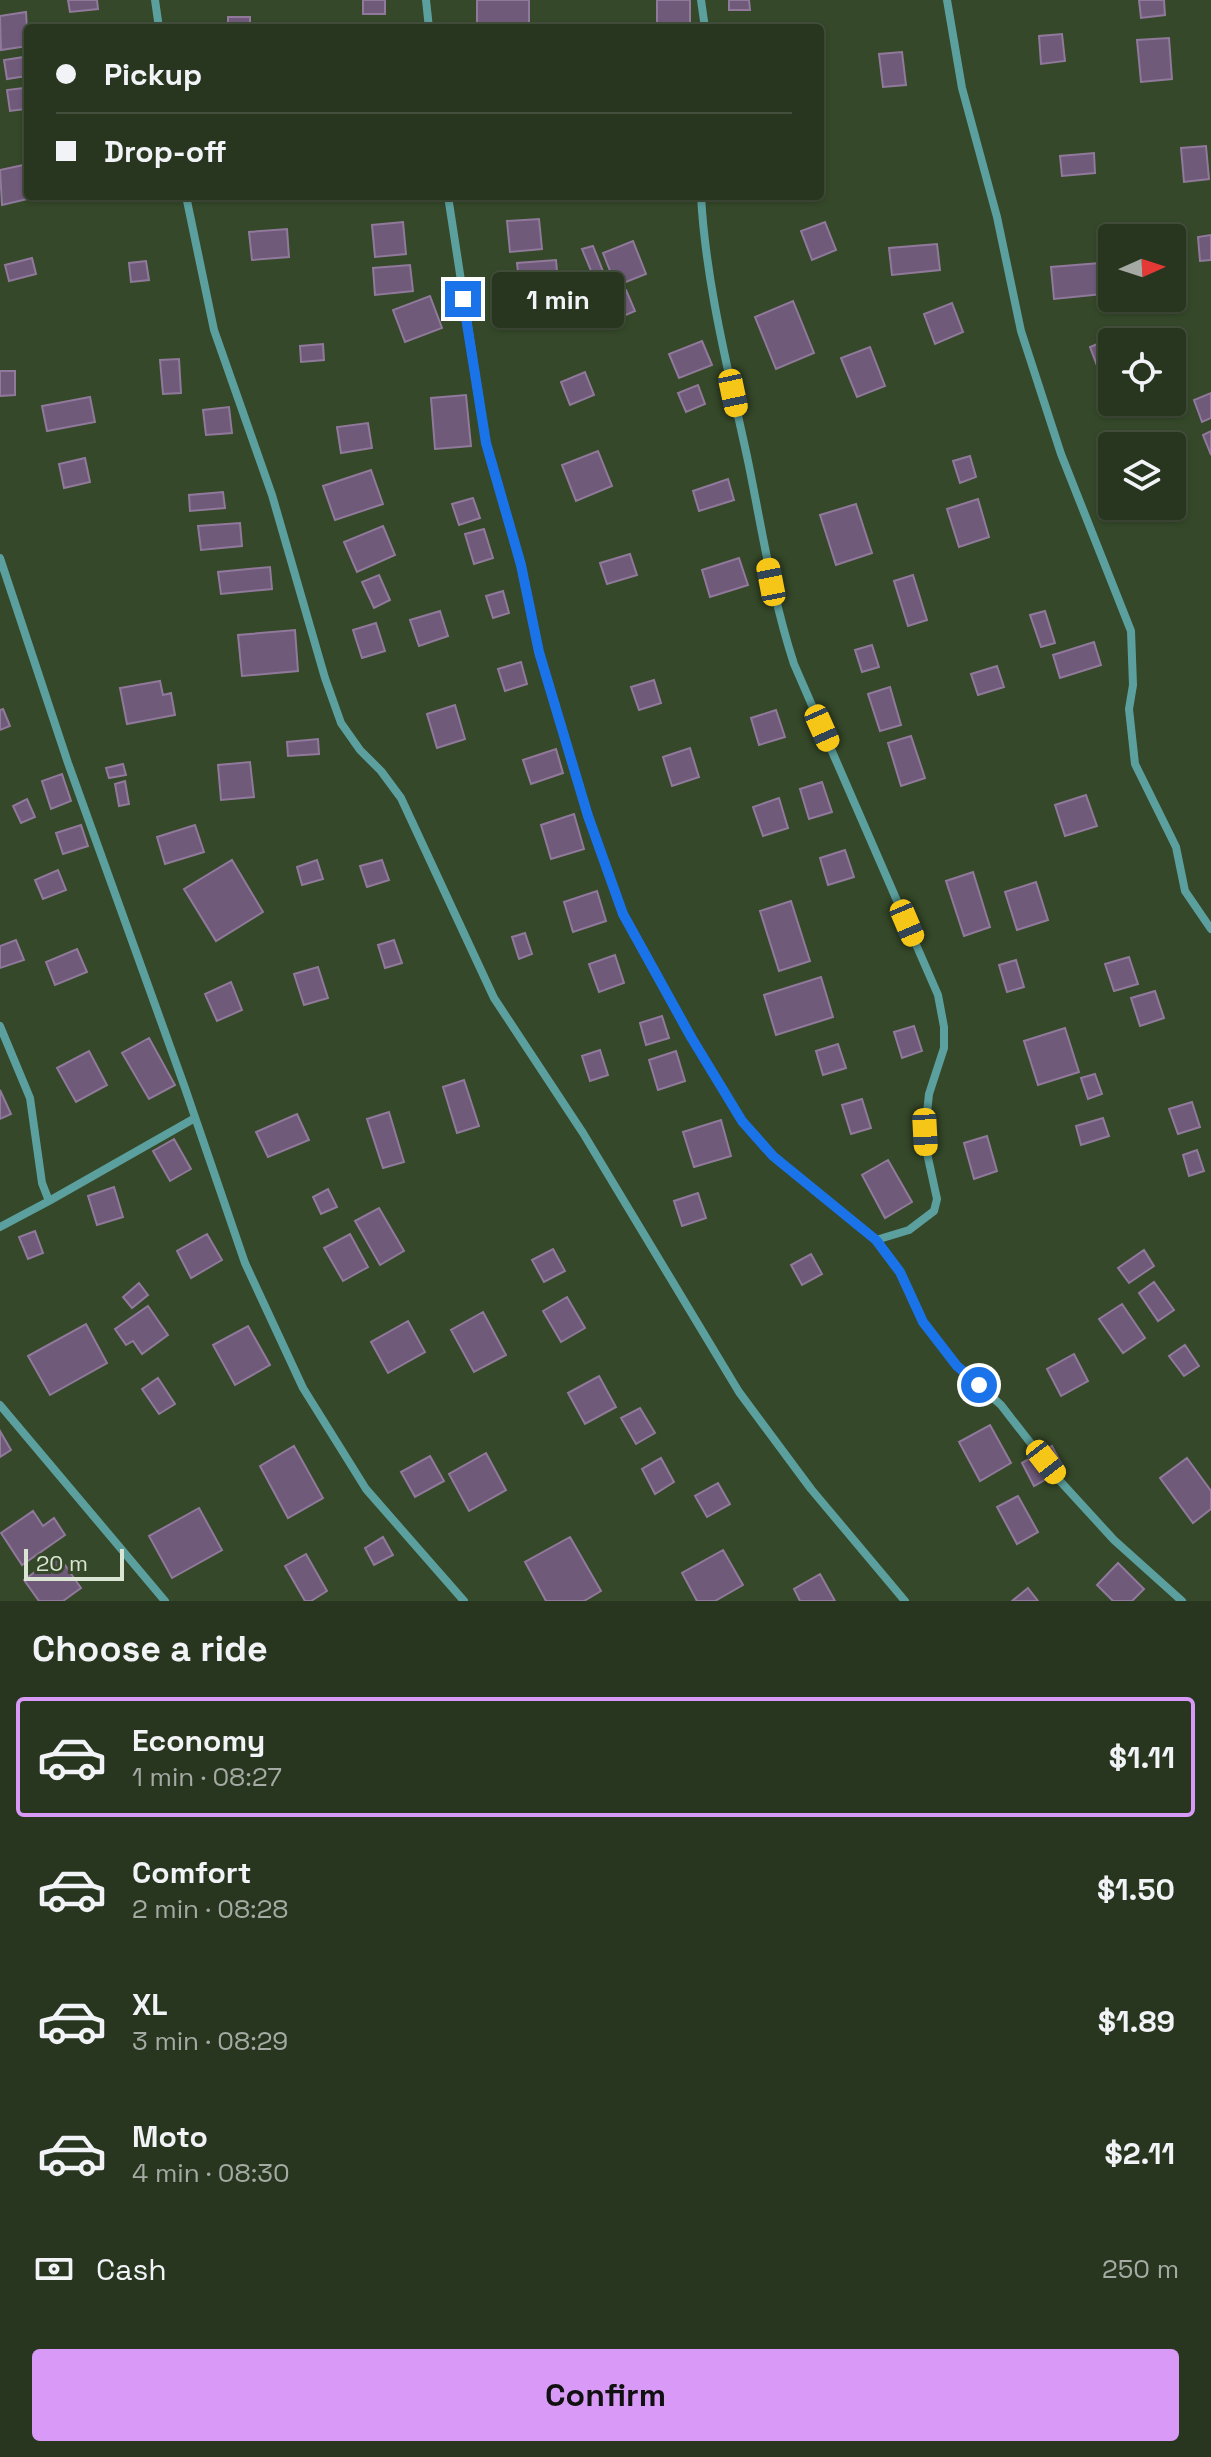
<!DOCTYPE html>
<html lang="en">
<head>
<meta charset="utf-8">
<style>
	:root { --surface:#28361f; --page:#34412c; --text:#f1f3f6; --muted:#a5aba4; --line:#44503d; --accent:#d99af7 }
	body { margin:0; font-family:"Space Grotesk",sans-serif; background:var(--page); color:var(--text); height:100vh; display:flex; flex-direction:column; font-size:30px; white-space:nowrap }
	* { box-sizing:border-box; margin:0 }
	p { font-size:26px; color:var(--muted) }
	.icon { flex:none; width:44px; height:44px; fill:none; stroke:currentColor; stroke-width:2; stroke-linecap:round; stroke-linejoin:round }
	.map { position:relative; height:1601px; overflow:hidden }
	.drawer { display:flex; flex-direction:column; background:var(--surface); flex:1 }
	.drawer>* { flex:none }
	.top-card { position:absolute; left:24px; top:24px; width:800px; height:176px; border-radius:8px; box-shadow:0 2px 6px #0004,0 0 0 2px var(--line); display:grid; align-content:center; height:176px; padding:0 32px; background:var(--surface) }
	.needle { width:52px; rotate:87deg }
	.buttons { position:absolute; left:1098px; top:224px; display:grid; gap:16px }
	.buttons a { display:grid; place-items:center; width:88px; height:88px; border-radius:8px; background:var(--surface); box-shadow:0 2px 6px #0004,0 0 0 2px var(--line); font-size:40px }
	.scale { position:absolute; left:24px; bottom:20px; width:100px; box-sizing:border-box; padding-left:8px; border:4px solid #dae6d3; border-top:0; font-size:22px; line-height:28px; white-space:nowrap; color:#dae6d3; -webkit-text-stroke:6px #354829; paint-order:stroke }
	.end { position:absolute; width:36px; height:36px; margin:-18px; border:10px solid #1a73e8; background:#fff; box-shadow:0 0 0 4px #fff }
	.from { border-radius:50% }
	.bubble { position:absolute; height:56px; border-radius:8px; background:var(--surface); box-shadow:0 2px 6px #0004,0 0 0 2px var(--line); font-size:26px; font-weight:700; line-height:56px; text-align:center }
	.car { position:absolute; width:24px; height:48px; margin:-24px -12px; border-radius:10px; box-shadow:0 0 6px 2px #0007; background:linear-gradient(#f5c518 24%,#345 0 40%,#f5c518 0 76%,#345 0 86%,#f5c518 0) }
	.top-card b { display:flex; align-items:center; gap:28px; height:76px; font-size:30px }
	.top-card b+b { border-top:2px solid var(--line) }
	.top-card i { width:20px; height:20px; background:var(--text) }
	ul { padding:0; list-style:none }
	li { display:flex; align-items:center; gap:24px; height:120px; margin:0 16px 12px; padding:0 16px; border:4px solid transparent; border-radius:8px }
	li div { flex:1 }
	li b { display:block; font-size:30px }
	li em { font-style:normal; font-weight:700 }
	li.on { border-color:var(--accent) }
	li>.icon { width:72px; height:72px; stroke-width:1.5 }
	h2 { padding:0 32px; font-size:36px; line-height:96px }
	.pay { display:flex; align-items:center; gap:20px; height:88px; padding:0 32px; font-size:30px }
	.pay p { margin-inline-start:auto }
	.button { display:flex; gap:16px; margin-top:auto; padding:16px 32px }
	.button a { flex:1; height:92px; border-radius:8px; background:var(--accent); color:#111; font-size:32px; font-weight:700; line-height:92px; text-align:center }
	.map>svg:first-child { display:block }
	.building { fill:#6f5a7a; stroke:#90799b; stroke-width:2 }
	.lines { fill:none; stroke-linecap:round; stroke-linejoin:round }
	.minor { stroke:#5ba09f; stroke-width:8 }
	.route { stroke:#1a73e8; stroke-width:10 }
</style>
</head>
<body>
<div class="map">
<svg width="1211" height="1601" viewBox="0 0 1211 1601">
	<rect width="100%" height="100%" fill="#354829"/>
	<path class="building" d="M 68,0 L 97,0 L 98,9 L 70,12 Z
		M 363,0 L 385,0 L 385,14 L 363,14 Z
		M 477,0 L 529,0 L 529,25 L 477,25 Z
		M 657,0 L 690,0 L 690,28 L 657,28 Z
		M 729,0 L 749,0 L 750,10 L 729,10 Z
		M 1139,0 L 1164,0 L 1165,15 L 1141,18 Z
		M 26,12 L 28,46 L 1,50 L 0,16 Z
		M 228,17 L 250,17 L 250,28 L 228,28 Z
		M 753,23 L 791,23 L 791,28 L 753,28 Z
		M 1062,34 L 1065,61 L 1041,64 L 1039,36 Z
		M 1169,38 L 1172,79 L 1141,82 L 1137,40 Z
		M 902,52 L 906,85 L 883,87 L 879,54 Z
		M 24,57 L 27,76 L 7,79 L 4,60 Z
		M 23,88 L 26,109 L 10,111 L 7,90 Z
		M 1206,146 L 1209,179 L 1184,182 L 1181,148 Z
		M 1094,153 L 1095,173 L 1062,176 L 1060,156 Z
		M 28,164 L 28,196 L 40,196 L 2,205 L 0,170 Z
		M 539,219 L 542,249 L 510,252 L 507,221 Z
		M 403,222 L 406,254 L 375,257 L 372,225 Z
		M 825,222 L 836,250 L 812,260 L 801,231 Z
		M 287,229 L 289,257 L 252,260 L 249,232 Z
		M 1211,235 L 1211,260 L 1200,261 L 1198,237 Z
		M 633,241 L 646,274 L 616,286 L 603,253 Z
		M 937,244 L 940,270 L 892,275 L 889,248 Z
		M 593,246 L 604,274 L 594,278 L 582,249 Z
		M 32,258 L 36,274 L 9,281 L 5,265 Z
		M 556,260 L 561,316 L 523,319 L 517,263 Z
		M 146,261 L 149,280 L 131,282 L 129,263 Z
		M 1112,262 L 1112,293 L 1054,299 L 1051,267 Z
		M 410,265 L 413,291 L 375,295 L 373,268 Z
		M 626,290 L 635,311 L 619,318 L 610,297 Z
		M 430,296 L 442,328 L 405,342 L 393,310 Z
		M 793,301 L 814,353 L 776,369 L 755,317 Z
		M 952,303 L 963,332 L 935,344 L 924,314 Z
		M 1121,334 L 1124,342 L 1112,342 L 1112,381 L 1104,384 L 1090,347 Z
		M 702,341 L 712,365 L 679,378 L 669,354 Z
		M 323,344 L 324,360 L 301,362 L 300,346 Z
		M 870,347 L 885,386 L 857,397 L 841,358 Z
		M 179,359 L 181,393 L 163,394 L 160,360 Z
		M 0,371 L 15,371 L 15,395 L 0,396 Z
		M 585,372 L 594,395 L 570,405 L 561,382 Z
		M 698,385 L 705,404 L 686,412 L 678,393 Z
		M 1211,393 L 1211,418 L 1202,422 L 1194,400 Z
		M 466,395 L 471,446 L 435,449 L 431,398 Z
		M 90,397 L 95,422 L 47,431 L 42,406 Z
		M 229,407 L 232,433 L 206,435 L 203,410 Z
		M 368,423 L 372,448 L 341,453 L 337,427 Z
		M 1211,431 L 1211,455 L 1203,435 Z
		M 1132,437 L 1160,437 L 1160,446 L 1132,446 Z
		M 598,451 L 612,486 L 576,501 L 562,465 Z
		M 970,456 L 976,477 L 960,483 L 953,461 Z
		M 85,458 L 90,482 L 64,488 L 59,464 Z
		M 371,470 L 383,504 L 335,520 L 323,486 Z
		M 728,479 L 734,500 L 699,511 L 693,491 Z
		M 223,492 L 225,508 L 190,511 L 189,495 Z
		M 473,498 L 480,518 L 459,525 L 452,504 Z
		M 978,499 L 989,537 L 959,547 L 947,509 Z
		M 856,504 L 872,553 L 836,565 L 820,515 Z
		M 240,523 L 242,546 L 201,550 L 198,526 Z
		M 383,526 L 395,555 L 357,572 L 344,542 Z
		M 484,529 L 493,558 L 474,564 L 465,534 Z
		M 630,554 L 637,575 L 607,584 L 600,563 Z
		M 739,558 L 748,585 L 710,597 L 702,570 Z
		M 270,567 L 272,589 L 221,594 L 218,572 Z
		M 379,575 L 390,600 L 374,608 L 362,582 Z
		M 913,575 L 927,620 L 908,626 L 894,581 Z
		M 503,591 L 509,613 L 493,618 L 486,596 Z
		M 440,611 L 448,636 L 419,646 L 410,620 Z
		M 1045,611 L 1055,643 L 1041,647 L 1030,615 Z
		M 376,623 L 385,651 L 362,658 L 353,630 Z
		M 295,630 L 298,671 L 242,676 L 238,635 Z
		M 1094,642 L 1101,665 L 1060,678 L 1053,655 Z
		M 872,645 L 879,667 L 862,672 L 855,650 Z
		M 521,662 L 527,684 L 505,691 L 498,669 Z
		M 997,666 L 1004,687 L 978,695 L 971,674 Z
		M 654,680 L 661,703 L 639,710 L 631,687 Z
		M 160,681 L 163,695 L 171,693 L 175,715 L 127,724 L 120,688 Z
		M 890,687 L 901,725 L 880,731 L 868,694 Z
		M 455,705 L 465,739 L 437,748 L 427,714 Z
		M 3,709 L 10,726 L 0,730 L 0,710 Z
		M 776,710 L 785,737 L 759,745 L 751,718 Z
		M 911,736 L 925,778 L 901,786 L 888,743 Z
		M 318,739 L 319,754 L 288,756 L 287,742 Z
		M 690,748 L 699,777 L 672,786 L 663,757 Z
		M 556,749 L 563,773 L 531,784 L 523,760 Z
		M 250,762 L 254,797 L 221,800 L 218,765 Z
		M 123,764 L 126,775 L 109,778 L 106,768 Z
		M 62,774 L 71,801 L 51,809 L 42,781 Z
		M 125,781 L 129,804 L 119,806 L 115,784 Z
		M 822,782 L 832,812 L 809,819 L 800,789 Z
		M 1086,795 L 1097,826 L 1065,836 L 1055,805 Z
		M 779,798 L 788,828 L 763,836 L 753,807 Z
		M 27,799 L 35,817 L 21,823 L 13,806 Z
		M 574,814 L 584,849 L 551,859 L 541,825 Z
		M 81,825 L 88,846 L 63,854 L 56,833 Z
		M 195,825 L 204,852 L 165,864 L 157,837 Z
		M 845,850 L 854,877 L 828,885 L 820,858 Z
		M 232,860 L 263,912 L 216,941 L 184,889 Z
		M 317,860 L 323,879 L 302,885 L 297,867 Z
		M 382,860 L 389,880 L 367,887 L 360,866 Z
		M 58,870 L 66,890 L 43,899 L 35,880 Z
		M 973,872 L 990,927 L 964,936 L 946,881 Z
		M 1036,882 L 1048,920 L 1017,930 L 1005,892 Z
		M 597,891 L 606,921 L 573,932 L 564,902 Z
		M 791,901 L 810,961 L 779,971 L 760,911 Z
		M 525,933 L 532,954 L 519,959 L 512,937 Z
		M 16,940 L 24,960 L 0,968 L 0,946 Z
		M 394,940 L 402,963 L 385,968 L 378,945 Z
		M 77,949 L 87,972 L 55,985 L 46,962 Z
		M 615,955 L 624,983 L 599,992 L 589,964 Z
		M 1129,957 L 1138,984 L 1114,991 L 1105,964 Z
		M 1016,960 L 1024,987 L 1007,992 L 999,965 Z
		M 318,967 L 328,998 L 304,1005 L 294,974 Z
		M 821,977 L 833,1017 L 776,1035 L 764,995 Z
		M 231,982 L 242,1010 L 217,1021 L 205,994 Z
		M 1155,991 L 1164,1018 L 1140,1026 L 1131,998 Z
		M 662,1016 L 669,1038 L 646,1045 L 640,1023 Z
		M 914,1026 L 922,1051 L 902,1058 L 894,1032 Z
		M 1065,1028 L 1079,1072 L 1038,1085 L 1024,1041 Z
		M 149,1038 L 175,1085 L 149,1099 L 122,1053 Z
		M 838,1044 L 846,1068 L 823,1075 L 816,1051 Z
		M 600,1050 L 608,1075 L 590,1081 L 582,1056 Z
		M 89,1051 L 107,1085 L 76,1102 L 57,1068 Z
		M 676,1051 L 685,1081 L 658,1090 L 649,1060 Z
		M 1095,1074 L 1102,1094 L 1088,1099 L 1081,1078 Z
		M 464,1080 L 479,1126 L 457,1133 L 443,1087 Z
		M 0,1090 L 11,1114 L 0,1119 Z
		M 862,1099 L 871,1128 L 851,1134 L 842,1105 Z
		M 1192,1102 L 1200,1127 L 1178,1134 L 1169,1109 Z
		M 389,1112 L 404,1162 L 383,1168 L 367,1119 Z
		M 297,1114 L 309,1140 L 268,1157 L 256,1132 Z
		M 1103,1118 L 1109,1136 L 1081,1145 L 1076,1126 Z
		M 721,1120 L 731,1156 L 694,1167 L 683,1132 Z
		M 987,1136 L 997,1171 L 974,1179 L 964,1143 Z
		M 174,1139 L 191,1169 L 170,1181 L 153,1151 Z
		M 1197,1150 L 1204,1171 L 1189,1176 L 1183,1155 Z
		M 888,1160 L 912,1202 L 885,1218 L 862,1175 Z
		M 114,1187 L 123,1217 L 97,1225 L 88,1196 Z
		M 328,1189 L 337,1207 L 321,1214 L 313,1197 Z
		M 698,1193 L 706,1218 L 682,1226 L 674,1201 Z
		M 379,1208 L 404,1251 L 380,1265 L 355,1221 Z
		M 35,1231 L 43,1253 L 28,1259 L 19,1237 Z
		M 207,1234 L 222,1260 L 191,1278 L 177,1251 Z
		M 350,1234 L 368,1267 L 343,1281 L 324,1248 Z
		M 553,1249 L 565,1271 L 544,1282 L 532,1260 Z
		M 1144,1250 L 1154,1266 L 1129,1283 L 1118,1268 Z
		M 811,1254 L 822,1274 L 802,1285 L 791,1265 Z
		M 1154,1282 L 1174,1310 L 1158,1321 L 1139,1293 Z
		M 139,1283 L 148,1295 L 132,1308 L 123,1297 Z
		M 567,1297 L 585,1328 L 561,1342 L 543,1311 Z
		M 1122,1304 L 1145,1338 L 1123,1353 L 1099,1319 Z
		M 148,1306 L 168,1335 L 142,1354 L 133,1341 L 126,1345 L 115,1329 Z
		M 483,1312 L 506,1355 L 474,1372 L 451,1330 Z
		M 408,1321 L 425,1352 L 388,1373 L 371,1342 Z
		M 86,1324 L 107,1363 L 50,1395 L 28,1356 Z
		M 248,1326 L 270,1365 L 235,1385 L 213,1345 Z
		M 1185,1345 L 1199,1366 L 1184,1376 L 1169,1356 Z
		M 1074,1354 L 1088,1381 L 1061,1396 L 1047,1369 Z
		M 599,1376 L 616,1407 L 585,1424 L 568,1393 Z
		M 158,1378 L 175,1404 L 159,1414 L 142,1389 Z
		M 640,1408 L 655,1433 L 636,1444 L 621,1418 Z
		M 990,1425 L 1011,1463 L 980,1481 L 959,1442 Z
		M 0,1431 L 11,1450 L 0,1457 Z
		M 294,1446 L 323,1498 L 288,1518 L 260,1466 Z
		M 1052,1446 L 1064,1469 L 1034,1486 L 1022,1463 Z
		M 486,1453 L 506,1490 L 469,1511 L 449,1474 Z
		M 430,1456 L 444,1481 L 415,1497 L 401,1472 Z
		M 661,1458 L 674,1482 L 655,1494 L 642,1469 Z
		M 1187,1458 L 1211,1491 L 1211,1509 L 1193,1523 L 1160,1478 Z
		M 718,1483 L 730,1504 L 707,1517 L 695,1496 Z
		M 1018,1496 L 1038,1532 L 1017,1544 L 997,1507 Z
		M 199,1508 L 222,1550 L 172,1578 L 149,1536 Z
		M 33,1511 L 43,1526 L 54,1518 L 65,1535 L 22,1565 L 1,1533 Z
		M 383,1537 L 393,1555 L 374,1565 L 365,1548 Z
		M 570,1537 L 601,1591 L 584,1601 L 546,1601 L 525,1562 Z
		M 723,1550 L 743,1585 L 715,1601 L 697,1601 L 682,1573 Z
		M 306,1554 L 327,1591 L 311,1601 L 305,1601 L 285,1566 Z
		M 58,1555 L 81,1588 L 63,1601 L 39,1601 L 24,1580 Z
		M 1118,1563 L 1144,1589 L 1132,1601 L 1113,1601 L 1097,1585 Z
		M 820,1574 L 835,1601 L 800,1601 L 794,1589 Z
		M 1028,1588 L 1038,1601 L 1012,1601 Z"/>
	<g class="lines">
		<path class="minor" d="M 155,0 L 159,28
			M 426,0 L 429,28
			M 701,0 L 705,28
			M 947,0 L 962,88 L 997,217 L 1021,331 L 1061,454 L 1131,631 L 1133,685 L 1129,709 L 1135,764 L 1176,847 L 1185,891 L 1211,929
			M 186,196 L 214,330 L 272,495 L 325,678 L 341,723 L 360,750 L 381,771 L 401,798 L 494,998 L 583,1133 L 739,1392 L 811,1489 L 905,1601
			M 448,196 L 486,443 L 521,565 L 539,652 L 588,816 L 623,914 L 691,1037 L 742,1121 L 773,1156 L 876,1240 L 900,1272 L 923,1322 L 957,1366 L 1001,1405 L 1060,1481 L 1114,1540 L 1182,1601
			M 701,196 C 706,285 729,373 748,461 C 762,529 772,597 794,664 L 938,995 L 944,1027 L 944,1048 L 929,1094 L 925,1132 L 927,1153 L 937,1199 L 934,1211 L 909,1230 L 876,1240
			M 0,558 L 68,763 L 185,1088 L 245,1263 L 303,1388 L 366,1489 L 464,1601
			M 0,1026 L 30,1098 L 42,1183 L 49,1201 L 0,1227
			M 49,1201 L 195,1118
			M 0,1405 L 165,1601"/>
	</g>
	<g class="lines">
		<path class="route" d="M 463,299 L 486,443 L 521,565 L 539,652 L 588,816 L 623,914 L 691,1037 L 742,1121 L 773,1156 L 876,1240 L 900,1272 L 923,1322 L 957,1366 L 979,1385"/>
	</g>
</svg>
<div class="buttons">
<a><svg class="needle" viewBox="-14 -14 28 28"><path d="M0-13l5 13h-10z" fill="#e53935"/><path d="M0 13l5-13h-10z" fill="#a5aba4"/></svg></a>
<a><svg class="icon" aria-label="locate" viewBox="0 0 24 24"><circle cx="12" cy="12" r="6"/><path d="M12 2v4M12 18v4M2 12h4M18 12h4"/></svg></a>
<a><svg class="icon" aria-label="layers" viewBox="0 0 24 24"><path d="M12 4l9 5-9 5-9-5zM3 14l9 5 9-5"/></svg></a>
</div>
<div class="scale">20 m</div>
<i class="end from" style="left:979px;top:1385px"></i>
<i class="end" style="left:463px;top:299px"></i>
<div class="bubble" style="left:492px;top:272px;width:132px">1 min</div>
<i class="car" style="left:733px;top:393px;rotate:168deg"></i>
<i class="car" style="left:771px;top:582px;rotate:349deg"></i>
<i class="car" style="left:822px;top:728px;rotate:156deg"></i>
<i class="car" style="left:907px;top:923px;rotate:157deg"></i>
<i class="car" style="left:925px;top:1132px;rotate:177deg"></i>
<i class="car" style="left:1046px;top:1462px;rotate:142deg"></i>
<div class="top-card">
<b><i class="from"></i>Pickup</b>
<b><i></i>Drop-off</b>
</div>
</div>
<section class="drawer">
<h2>Choose a ride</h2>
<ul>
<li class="on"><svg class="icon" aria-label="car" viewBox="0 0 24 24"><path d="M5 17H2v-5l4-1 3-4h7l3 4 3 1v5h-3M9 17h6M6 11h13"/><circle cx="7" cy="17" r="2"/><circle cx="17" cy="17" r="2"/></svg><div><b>Economy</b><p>1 min · 08:27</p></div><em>$1.11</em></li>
<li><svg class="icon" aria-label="car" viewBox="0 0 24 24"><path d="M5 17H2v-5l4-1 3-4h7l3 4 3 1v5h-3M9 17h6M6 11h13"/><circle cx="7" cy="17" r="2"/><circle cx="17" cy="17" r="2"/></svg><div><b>Comfort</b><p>2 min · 08:28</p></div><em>$1.50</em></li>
<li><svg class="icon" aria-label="car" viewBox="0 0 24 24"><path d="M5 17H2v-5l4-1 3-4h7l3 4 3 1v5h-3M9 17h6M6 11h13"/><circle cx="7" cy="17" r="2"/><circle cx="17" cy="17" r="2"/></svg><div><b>XL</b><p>3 min · 08:29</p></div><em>$1.89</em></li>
<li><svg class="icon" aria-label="car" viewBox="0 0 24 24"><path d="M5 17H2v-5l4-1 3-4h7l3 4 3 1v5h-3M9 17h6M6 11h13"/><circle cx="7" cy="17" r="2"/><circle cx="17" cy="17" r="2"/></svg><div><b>Moto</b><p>4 min · 08:30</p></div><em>$2.11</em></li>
</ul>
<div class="pay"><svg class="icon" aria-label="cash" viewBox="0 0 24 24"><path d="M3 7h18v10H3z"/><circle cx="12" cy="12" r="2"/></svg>Cash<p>250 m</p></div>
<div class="button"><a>Confirm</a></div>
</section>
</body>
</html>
